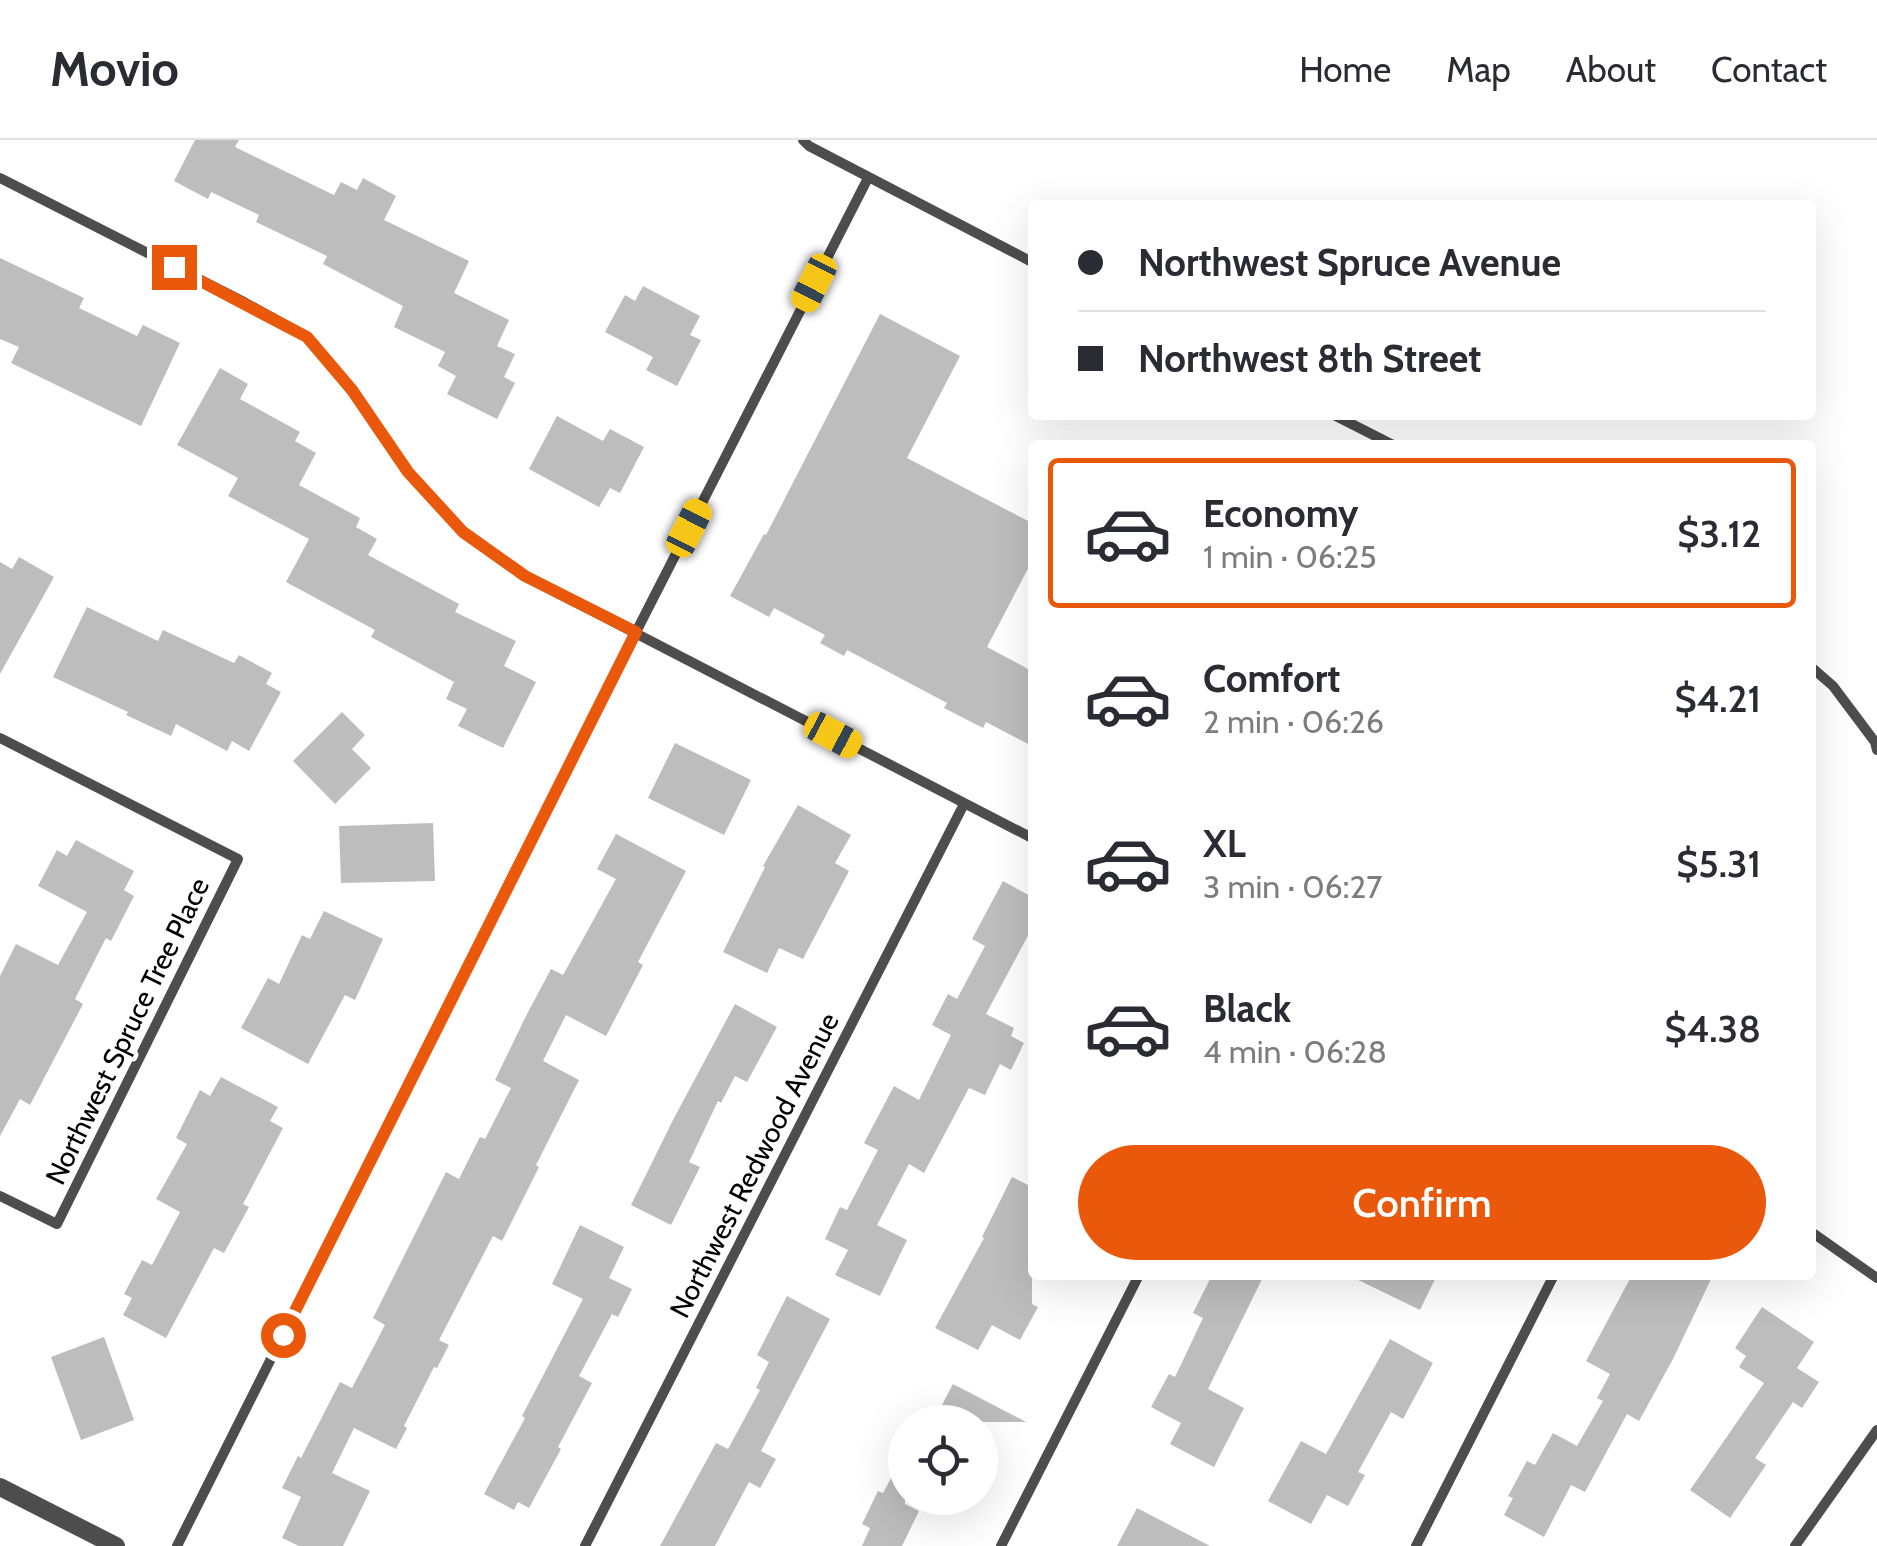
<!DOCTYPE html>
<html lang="en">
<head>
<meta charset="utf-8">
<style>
	:root { --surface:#fff; --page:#f7f7f7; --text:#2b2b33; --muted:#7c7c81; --line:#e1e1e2; --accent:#ea580c }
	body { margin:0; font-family:Cabin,sans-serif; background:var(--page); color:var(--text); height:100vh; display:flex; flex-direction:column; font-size:38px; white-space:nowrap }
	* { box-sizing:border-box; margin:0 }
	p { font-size:32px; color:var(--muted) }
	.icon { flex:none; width:55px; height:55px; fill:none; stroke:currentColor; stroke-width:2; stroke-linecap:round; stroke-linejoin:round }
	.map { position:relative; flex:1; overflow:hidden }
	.side { position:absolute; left:1028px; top:300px; width:788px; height:840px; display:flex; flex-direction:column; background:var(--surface); border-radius:10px; box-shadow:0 10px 40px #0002 }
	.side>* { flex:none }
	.hud { position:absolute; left:1028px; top:60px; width:788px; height:220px; border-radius:10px; box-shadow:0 10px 40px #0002; display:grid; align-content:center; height:220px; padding:0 50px; background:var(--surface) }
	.fabs { position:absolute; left:888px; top:1265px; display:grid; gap:20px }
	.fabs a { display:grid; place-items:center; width:110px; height:110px; border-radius:50%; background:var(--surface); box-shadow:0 10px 40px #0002; font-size:50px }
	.end { position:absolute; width:45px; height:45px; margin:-22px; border:12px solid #ea580c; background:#fff; box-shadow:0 0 0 5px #fff }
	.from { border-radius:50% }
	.car { position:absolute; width:30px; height:60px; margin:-30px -15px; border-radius:12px; box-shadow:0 0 8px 2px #0007; background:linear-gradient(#f5c518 24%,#345 0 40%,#f5c518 0 76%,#345 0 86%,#f5c518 0) }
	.hud b { display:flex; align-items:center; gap:35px; height:95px; font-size:38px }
	.hud b+b { border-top:2px solid var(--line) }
	.hud i { width:25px; height:25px; background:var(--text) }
	ul { padding:18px 0 0; list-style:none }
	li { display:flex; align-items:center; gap:30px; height:150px; margin:0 20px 15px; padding:0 30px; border:5px solid transparent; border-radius:10px }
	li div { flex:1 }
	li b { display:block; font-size:38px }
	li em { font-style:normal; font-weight:600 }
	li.selected { border-color:var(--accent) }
	li>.icon { width:90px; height:90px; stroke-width:1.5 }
	.button { display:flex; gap:20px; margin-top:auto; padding:20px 50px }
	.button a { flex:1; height:115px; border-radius:60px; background:var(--accent); color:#fff; font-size:40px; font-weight:600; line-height:115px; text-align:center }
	header { display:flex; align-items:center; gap:60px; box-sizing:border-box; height:140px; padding:0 50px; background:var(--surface); border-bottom:2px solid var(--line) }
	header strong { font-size:48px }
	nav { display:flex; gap:55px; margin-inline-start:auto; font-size:35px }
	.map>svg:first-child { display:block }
	.building { fill:#bdbdbd }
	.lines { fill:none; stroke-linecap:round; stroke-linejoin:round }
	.minor { stroke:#4d4d4d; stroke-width:10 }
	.tertiary { stroke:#4d4d4d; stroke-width:18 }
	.route { stroke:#ea580c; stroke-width:12 }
	.labels { text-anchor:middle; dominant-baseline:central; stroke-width:9; stroke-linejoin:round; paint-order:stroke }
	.street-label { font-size:28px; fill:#000; stroke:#fff }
</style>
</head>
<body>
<header>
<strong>Movio</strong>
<nav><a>Home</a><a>Map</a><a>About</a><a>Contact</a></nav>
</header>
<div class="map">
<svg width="1877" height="1406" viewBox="0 0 1877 1406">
	<rect width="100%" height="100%" fill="#fff"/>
	<path class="building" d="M 195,0 L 239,0 L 235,7 L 334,55 L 341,42 L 357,50 L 363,38 L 396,56 L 384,80 L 469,121 L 454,153 L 509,180 L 497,206 L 515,214 L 504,237 L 515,243 L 497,279 L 447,254 L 456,236 L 438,226 L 445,212 L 394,187 L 403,166 L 323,124 L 327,116 L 256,82 L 259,75 L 211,52 L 208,59 L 174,41 Z
		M 0,118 L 84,158 L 79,168 L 137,196 L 143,185 L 180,203 L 141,286 L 11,223 L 19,207 L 0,199 Z
		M 643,146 L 700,176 L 690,195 L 701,200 L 677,246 L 646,230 L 653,217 L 605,192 L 625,155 L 635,161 Z
		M 880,174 L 960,216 L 907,318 L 1032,383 L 1032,421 L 987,507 L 1032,531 L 1032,606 L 986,582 L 983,588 L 944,568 L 947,563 L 847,510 L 844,516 L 820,503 L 825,495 L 774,468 L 769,477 L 730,456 L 764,394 L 766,395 Z
		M 220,228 L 248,244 L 240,259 L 300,292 L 295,301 L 316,313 L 299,345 L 360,378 L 356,387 L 377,399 L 368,415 L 459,464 L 455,472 L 516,501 L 504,526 L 536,542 L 503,608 L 458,586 L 467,569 L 446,559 L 454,542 L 371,497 L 375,490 L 286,442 L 309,399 L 228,356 L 238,338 L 177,305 Z
		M 557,276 L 603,301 L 610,289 L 644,307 L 620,353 L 610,348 L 599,367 L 529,329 Z
		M 19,417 L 54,437 L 0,534 L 0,422 L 12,429 Z
		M 87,467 L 158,501 L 163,490 L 234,523 L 239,515 L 272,533 L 266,544 L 281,552 L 249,611 L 232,601 L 227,611 L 176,584 L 171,596 L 126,575 L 128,572 L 53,537 Z
		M 342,572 L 365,595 L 352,609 L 371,628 L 335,664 L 293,621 Z
		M 675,603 L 751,640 L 724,695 L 648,658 Z
		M 798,665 L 851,695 L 835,723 L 849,731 L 803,819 L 779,808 L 767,833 L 723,812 L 765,727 L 763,726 Z
		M 433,683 L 435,741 L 341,743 L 339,686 Z
		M 616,694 L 686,731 L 638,822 L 643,825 L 606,896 L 566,875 L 543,921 L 579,940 L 536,1025 L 539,1027 L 502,1101 L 493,1096 L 439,1200 L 449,1205 L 437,1228 L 434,1227 L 404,1286 L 407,1288 L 396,1309 L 354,1288 L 332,1333 L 370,1351 L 343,1406 L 299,1406 L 282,1398 L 301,1357 L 282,1348 L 298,1316 L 301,1318 L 340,1242 L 352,1248 L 385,1185 L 373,1178 L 446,1032 L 459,1039 L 480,997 L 485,999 L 511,948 L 495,940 L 527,874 L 551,829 L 563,835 L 616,739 L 597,729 Z
		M 76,700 L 134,731 L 124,750 L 134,756 L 111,801 L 106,798 L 75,859 L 83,864 L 30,965 L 20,959 L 0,996 L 0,836 L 16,804 L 58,825 L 87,772 L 38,746 L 57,710 L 67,716 Z
		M 1003,741 L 1032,757 L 1032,788 L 986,874 L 1014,888 L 1011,896 L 1024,903 L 1011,930 L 1000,924 L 985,955 L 969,948 L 924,1033 L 909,1024 L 877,1085 L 907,1100 L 880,1156 L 835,1135 L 848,1110 L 825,1099 L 840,1067 L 847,1070 L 878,1010 L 864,1003 L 894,946 L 919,960 L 951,895 L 932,885 L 948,854 L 957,859 L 985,806 L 972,799 Z
		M 324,771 L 383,799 L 355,860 L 345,855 L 308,924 L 241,888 L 268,838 L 279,844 L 302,795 L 310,799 Z
		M 735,864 L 777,887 L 747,942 L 735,936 L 721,963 L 718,961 L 689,1022 L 700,1027 L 671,1085 L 631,1065 L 673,980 Z
		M 221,937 L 278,967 L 270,981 L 283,988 L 243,1064 L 249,1067 L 224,1113 L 214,1108 L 166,1198 L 123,1175 L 132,1158 L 124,1154 L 142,1120 L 152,1125 L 180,1072 L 156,1059 L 187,1004 L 176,998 L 200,950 L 210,956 Z
		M 1012,1037 L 1032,1047 L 1032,1164 L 1038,1167 L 1020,1200 L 992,1185 L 978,1210 L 935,1188 L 984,1098 L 982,1097 Z
		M 580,1085 L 624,1107 L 609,1138 L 632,1149 L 618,1177 L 612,1174 L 579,1236 L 592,1243 L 558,1307 L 561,1309 L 529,1368 L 518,1362 L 514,1370 L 484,1354 L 525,1278 L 522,1276 L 583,1159 L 552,1144 Z
		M 1212,1135 L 1264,1135 L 1208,1249 L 1244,1268 L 1214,1327 L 1170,1304 L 1181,1283 L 1151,1267 L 1169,1234 L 1175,1237 L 1203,1178 L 1193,1173 Z
		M 1348,1135 L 1437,1135 L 1420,1170 Z
		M 1632,1135 L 1713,1135 L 1673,1219 L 1639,1281 L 1627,1274 L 1585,1352 L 1571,1345 L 1544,1397 L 1504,1375 L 1513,1358 L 1508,1356 L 1527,1321 L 1535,1325 L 1553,1293 L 1577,1306 L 1603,1261 L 1597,1258 L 1610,1234 L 1586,1221 Z
		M 787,1156 L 830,1179 L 761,1311 L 776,1319 L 760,1348 L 749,1342 L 715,1406 L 660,1406 L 716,1303 L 728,1309 L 760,1250 L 756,1248 L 769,1222 L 757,1215 Z
		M 1762,1167 L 1814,1202 L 1797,1228 L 1819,1242 L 1802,1268 L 1793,1262 L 1755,1318 L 1766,1325 L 1730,1378 L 1690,1350 L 1764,1243 L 1739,1227 L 1746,1216 L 1735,1208 Z
		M 104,1197 L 134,1280 L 81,1300 L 51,1217 Z
		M 1390,1199 L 1433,1223 L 1403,1279 L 1391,1272 L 1358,1332 L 1365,1335 L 1348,1366 L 1327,1355 L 1311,1384 L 1268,1361 L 1301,1301 L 1326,1314 Z
		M 953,1244 L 1026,1282 L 933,1282 Z
		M 905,1312 L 905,1364 L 919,1371 L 902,1406 L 862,1406 L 870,1388 L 862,1384 L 878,1351 L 883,1353 Z
		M 1137,1368 L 1210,1406 L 1117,1406 Z"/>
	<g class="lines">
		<path class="minor" d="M 803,0 L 809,6 L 1032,122
			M 0,38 L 244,162 L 307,197 L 352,250 L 408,332 L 463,392 L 525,436 L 1032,698
			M 1334,275 L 1393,305
			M 1810,526 L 1833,546 L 1875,602 L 1877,610
			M 0,598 L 238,719 L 57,1084 L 0,1056
			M 1810,1091 L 1877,1138
			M 177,1406 L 636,492 L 868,38
			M 585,1406 L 964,664
			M 1001,1406 L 1139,1135
			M 1416,1406 L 1554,1135
			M 1795,1406 L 1877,1290"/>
		<path class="tertiary" d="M 0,1347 L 116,1406"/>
	</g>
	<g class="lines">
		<path class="route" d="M 174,127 L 307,197 L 352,250 L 408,332 L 463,392 L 525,436 L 636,492 L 283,1195"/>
	</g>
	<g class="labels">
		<g class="street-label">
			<text transform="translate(127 891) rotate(-64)">Northwest Spruce Tree Place</text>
			<text transform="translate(754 1025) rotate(-63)">Northwest Redwood Avenue</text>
		</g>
	</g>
</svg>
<div class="fabs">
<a><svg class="icon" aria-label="locate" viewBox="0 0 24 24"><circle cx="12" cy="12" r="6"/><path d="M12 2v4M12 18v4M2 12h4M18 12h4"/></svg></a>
</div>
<i class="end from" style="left:283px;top:1195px"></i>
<i class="end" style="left:174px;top:127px"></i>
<i class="car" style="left:814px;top:143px;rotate:207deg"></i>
<i class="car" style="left:689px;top:388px;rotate:27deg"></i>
<i class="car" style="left:833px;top:595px;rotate:118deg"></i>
<div class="hud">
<b><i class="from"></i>Northwest Spruce Avenue</b>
<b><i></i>Northwest 8th Street</b>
</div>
<section class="side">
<ul>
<li class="selected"><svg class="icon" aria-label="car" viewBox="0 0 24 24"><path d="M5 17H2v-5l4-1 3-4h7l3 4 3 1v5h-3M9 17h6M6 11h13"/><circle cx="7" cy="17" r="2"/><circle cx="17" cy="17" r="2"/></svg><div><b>Economy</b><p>1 min · 06:25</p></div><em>$3.12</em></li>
<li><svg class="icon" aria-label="car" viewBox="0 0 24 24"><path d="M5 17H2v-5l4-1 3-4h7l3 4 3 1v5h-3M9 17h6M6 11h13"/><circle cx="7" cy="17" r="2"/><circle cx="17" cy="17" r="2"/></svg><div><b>Comfort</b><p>2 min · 06:26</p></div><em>$4.21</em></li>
<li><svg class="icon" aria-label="car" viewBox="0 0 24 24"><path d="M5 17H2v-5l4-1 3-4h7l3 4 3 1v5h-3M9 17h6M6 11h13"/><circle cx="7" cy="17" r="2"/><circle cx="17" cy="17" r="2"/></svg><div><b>XL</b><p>3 min · 06:27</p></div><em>$5.31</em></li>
<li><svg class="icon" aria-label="car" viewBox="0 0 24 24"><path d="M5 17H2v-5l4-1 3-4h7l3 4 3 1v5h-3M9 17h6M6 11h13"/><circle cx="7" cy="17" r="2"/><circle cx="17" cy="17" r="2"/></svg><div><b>Black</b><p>4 min · 06:28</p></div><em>$4.38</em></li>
</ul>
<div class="button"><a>Confirm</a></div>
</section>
</div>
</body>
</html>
